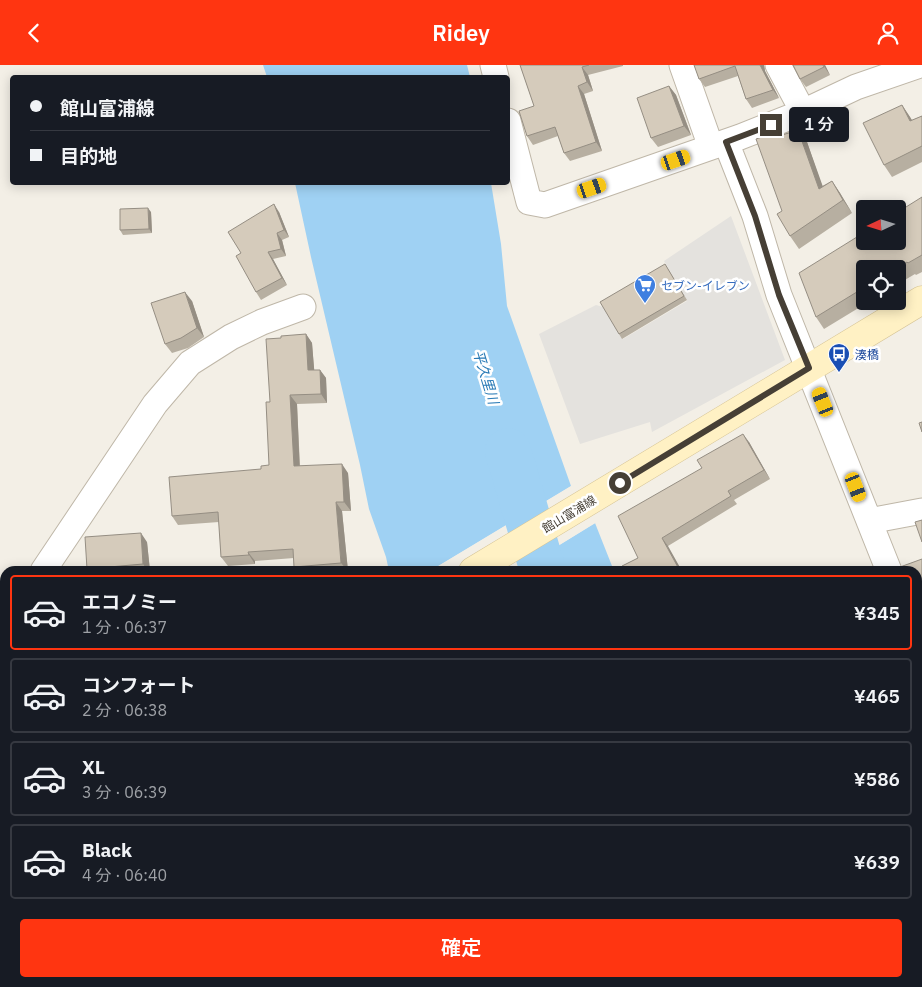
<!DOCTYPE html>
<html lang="ja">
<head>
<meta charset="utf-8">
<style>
	:root { --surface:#171b24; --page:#242831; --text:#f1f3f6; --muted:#9ea1a6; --line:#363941; --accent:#ff3511 }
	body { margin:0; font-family:"IBM Plex Sans","Noto Sans JP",sans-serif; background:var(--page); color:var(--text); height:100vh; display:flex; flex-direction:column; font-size:19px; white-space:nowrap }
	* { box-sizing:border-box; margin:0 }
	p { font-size:16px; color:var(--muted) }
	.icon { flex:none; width:28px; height:28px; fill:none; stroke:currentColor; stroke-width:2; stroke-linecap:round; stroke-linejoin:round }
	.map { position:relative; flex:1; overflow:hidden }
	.panel { position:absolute; left:0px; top:501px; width:922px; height:421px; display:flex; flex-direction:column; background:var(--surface); border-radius:15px 15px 0 0; box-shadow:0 2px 12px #0003 }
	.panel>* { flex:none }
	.hud { position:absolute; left:10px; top:10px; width:500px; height:110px; border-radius:5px; box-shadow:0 2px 12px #0003; display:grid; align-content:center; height:110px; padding:0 20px; background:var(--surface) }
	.needle { width:32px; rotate:266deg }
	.controls { position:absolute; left:856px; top:135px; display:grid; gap:10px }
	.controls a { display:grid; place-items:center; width:50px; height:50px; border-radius:5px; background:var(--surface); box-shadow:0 2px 12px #0003; font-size:25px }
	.end { position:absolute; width:22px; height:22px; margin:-11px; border:6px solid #463f35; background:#fff; box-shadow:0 0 0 2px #fff }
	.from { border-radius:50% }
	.bubble { position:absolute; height:35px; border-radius:5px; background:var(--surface); box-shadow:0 2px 12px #0003; font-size:16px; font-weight:600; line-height:35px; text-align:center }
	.car { position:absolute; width:15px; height:30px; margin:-15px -8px; border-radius:6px; box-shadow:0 0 4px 1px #0007; background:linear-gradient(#f5c518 24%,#345 0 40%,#f5c518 0 76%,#345 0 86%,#f5c518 0) }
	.hud b { display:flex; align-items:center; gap:18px; height:48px; font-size:19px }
	.hud b+b { border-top:1px solid var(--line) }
	.hud i { width:12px; height:12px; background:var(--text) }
	ul { padding:9px 0 0; list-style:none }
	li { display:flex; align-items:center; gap:15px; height:75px; margin:0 10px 8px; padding:0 10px; border:2px solid var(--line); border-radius:5px }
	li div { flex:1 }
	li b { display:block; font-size:19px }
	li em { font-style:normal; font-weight:600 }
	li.active { border-color:var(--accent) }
	li>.icon { width:45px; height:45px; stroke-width:1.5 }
	.button { display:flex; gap:10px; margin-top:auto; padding:10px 20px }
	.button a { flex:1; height:58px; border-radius:5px; background:var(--accent); color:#fff; font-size:20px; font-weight:600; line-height:58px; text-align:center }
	header { display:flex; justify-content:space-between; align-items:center; height:65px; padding:0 20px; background:var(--accent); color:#fff; font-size:22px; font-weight:600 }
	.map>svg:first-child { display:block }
	.parking { fill:#e4e2de }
	.water { fill:#9fd1f3 }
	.pier { fill:#f3efe6 }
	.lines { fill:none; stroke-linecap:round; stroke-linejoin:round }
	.stream { stroke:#9fd1f3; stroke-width:8 }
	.river { stroke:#9fd1f3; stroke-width:46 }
	.street-casing { stroke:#bfb7a8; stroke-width:27 }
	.secondary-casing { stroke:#d5c394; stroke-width:29 }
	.street { stroke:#fff; stroke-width:25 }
	.secondary { stroke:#fff1c4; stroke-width:28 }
	.rail-casing { stroke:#959595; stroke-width:5.5 }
	.rail { stroke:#fff; stroke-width:4; stroke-dasharray:11; stroke-linecap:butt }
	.wall { fill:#b7afa1 }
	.shaded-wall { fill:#958e83 }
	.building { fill:#d5cbbb; stroke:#958e83 }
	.route { stroke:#463f35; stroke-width:6 }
	.labels { text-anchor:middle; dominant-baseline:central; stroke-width:5; stroke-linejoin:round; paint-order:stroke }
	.shop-label { font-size:12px; fill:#366cbe; stroke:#fff; text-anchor:start }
	.transit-label { font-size:12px; fill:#164399; stroke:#fff; text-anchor:start }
	.street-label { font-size:12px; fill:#463f35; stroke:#fff }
	.water-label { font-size:14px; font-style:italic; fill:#2a7bb6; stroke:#fff }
</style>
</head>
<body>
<header><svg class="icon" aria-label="back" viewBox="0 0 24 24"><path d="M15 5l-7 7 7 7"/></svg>Ridey<svg class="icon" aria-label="person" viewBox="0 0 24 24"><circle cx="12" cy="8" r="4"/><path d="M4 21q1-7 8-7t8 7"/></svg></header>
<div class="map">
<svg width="922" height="922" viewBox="0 0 922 922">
	<rect width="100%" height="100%" fill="#f3efe6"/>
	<path class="parking" d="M 731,151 L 785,295 L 652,367 L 650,357 L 580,379 L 539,269 L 596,240 L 603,242 L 623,274 L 687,236 L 664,196 Z"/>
	<path class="water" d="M 263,0 L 467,0 L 470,12 L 267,12 Z
		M 295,118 L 491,118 L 501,179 L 507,241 L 571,421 L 430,506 L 389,506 L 386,492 L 369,444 L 360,400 L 311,192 Z
		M 595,458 L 614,506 L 517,506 Z
		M 495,918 L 782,918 L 785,922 L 496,922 Z"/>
	<path class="pier" d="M 573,420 L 572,423 L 435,506 L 430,506 Z
		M 593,456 L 597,457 L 517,506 L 515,506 Z"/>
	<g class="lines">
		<path class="stream" d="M 0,718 L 5,717
			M 918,896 L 922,893
			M 875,922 L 882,918"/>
		<path class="river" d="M 508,386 L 543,506"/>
		<g class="street-casing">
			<path id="street" d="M 493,0 L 496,12
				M 682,0 L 711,82
				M 778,0 L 803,47
				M 508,56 L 529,137 L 545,140 L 740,72 L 803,47 L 856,22 L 920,0
				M 726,77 L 755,151 L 779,230 L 889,506
				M 869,456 L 922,446
				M 43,506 L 155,339 L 190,298 L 231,272 L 262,257 L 303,242
				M 918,559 L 922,557
				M 0,572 L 5,564
				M 918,578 L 922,589
				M 95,922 L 98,918"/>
		</g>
		<g class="secondary-casing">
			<path id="secondary" d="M 473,506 L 922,235
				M 0,791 L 5,788"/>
		</g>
		<use href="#street" class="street"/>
		<use href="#secondary" class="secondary"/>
		<g class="rail-casing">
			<path id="rail" d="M 918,848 L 922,846
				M 670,922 L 686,918"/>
		</g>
		<use href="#rail" class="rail"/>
	</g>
	<path class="wall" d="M 520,0 L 623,0 L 623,1 L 588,10 L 593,26 L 584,29 L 602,86 L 570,96 L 564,88 L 558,71 L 533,80 L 527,71 L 534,41 Z
		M 694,0 L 764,0 L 765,6 L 779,33 L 752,43 L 746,34 L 738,11 L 705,22 L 699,14 Z
		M 825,0 L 830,10 L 806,22 L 800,14 Z
		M 669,21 L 676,30 L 691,70 L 658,82 L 651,73 Z
		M 902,40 L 912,55 L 922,51 L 922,97 L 892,112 L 884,100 Z
		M 798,65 L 807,77 L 822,121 L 832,116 L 840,128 L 852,148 L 799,184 L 790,171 L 777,67 L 780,71 Z
		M 922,132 L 922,207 L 916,210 L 915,209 L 898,219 L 898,204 L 865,204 L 865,236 L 870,236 L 824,264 L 816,252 Z
		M 151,147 L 152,168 L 123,170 L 120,165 Z
		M 279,147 L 289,172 L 282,175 L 286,191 L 273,194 L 287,220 L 261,235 L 256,227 L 241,188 Z
		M 665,199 L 687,235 L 622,274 L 619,269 Z
		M 192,236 L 204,272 L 188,283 L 172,288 L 165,279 Z
		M 306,269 L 312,278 L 314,305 L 320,305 L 326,313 L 327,338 L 297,339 L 300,401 L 348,408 L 351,446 L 342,446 L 348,506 L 297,506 L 294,502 L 294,493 L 255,496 L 255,499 L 228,501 L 221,492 L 219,457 L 178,460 L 172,451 L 269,400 L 270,337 L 281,273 Z
		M 749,377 L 770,414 L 734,435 L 737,439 L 668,481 L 638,493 L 702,403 Z
		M 147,477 L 150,506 L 89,506 L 87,504 Z
		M 922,494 L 922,543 L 918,544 L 918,506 Z"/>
	<path class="shaded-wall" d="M 760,0 L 764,0 L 765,6 L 779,33 L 773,25 Z
		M 823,0 L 825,0 L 830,10 Z
		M 582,2 L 588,10 L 593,26 L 587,17 Z
		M 578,21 L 584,29 L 602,86 L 596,77 Z
		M 669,21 L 676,30 L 691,70 L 684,61 Z
		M 902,40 L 910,52 L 919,68 L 910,56 Z
		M 798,65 L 807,77 L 828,136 L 819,124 Z
		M 832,116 L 840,128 L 852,148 L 843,135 Z
		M 274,139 L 279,147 L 289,172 L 284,165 Z
		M 148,143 L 151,147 L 152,168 L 149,164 Z
		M 277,168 L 282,175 L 286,191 L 281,184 Z
		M 268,187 L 273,194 L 287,220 L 282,213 Z
		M 185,227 L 192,236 L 204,272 L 197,263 Z
		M 306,269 L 312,278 L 315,314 L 308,305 Z
		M 320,305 L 326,313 L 327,338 L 321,329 Z
		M 290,330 L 297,339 L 300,410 L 294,401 Z
		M 743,369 L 749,377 L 770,414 L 764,405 Z
		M 342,399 L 348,408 L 351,446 L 344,437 Z
		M 336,437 L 342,446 L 348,506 L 341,498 Z
		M 141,468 L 147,477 L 150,506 L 148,506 L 143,499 Z
		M 662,473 L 668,481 L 682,506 L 680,506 Z
		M 248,487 L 255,496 L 255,499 L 249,490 Z
		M 266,918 L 272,918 L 272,922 L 266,922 Z"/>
	<path class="building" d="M 520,0 L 589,0 L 582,2 L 587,17 L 578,21 L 596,77 L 564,88 L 555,62 L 527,71 L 519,46 L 534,41 Z
		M 694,0 L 760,0 L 773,25 L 746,34 L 735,1 L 699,14 Z
		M 793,0 L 823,0 L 824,2 L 800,14 Z
		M 669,21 L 684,61 L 651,73 L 637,33 Z
		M 902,40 L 910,56 L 922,51 L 922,81 L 884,100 L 863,58 Z
		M 798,65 L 819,124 L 832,116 L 843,135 L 790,171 L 777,149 L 782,146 L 756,74 L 777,67 L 779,71 Z
		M 922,132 L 922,190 L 908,198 L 907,197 L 895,204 L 865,204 L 865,222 L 816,252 L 799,208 L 865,167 L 865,176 L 898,176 L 898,147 Z
		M 274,139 L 284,165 L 277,168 L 281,184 L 268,187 L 282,213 L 256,227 L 236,191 L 241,188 L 228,167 Z
		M 148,143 L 149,164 L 120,165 L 120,144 Z
		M 665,199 L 684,231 L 619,269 L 600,237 Z
		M 185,227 L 197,263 L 181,273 L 165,279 L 151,238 Z
		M 306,269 L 308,305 L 320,305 L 321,329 L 290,330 L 294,401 L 342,399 L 344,437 L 336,437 L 341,498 L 294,502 L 293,484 L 248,487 L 249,490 L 221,492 L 218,447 L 172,451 L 169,412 L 261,404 L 261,401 L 269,400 L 266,337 L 270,337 L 266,274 L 281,273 L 281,271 Z
		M 922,357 L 922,367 L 919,358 Z
		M 743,369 L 764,405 L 728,426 L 731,431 L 662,473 L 680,506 L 624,506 L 622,501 L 638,493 L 618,451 L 702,403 L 697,395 Z
		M 922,455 L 922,477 L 915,457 Z
		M 141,468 L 143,499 L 87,504 L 85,472 Z
		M 922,494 L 922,536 L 918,535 L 918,506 L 902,506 L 900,502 Z
		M 233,918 L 266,918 L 266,922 L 233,922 Z"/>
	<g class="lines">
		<path class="route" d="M 620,418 L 809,303 L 779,230 L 755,151 L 726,77 L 771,60"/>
	</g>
	<defs>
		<g id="supermarket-pin" transform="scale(1.125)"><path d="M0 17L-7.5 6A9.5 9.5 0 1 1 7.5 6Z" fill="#3f7fe0" stroke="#fff"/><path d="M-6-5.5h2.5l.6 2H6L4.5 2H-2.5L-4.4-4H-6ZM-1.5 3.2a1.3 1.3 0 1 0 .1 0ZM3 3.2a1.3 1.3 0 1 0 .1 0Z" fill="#fff"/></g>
		<g id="bus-pin" transform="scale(1.125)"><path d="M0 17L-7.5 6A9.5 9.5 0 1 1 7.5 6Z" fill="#1a4fb4" stroke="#fff"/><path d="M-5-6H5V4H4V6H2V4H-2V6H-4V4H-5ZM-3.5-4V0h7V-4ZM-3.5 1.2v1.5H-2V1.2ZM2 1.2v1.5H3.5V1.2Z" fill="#fff"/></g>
	</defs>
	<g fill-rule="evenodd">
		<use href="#supermarket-pin" x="645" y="220"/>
		<use href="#bus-pin" x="839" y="289"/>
	</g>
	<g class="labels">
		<g class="shop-label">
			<text x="661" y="220">セブン-イレブン</text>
		</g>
		<g class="transit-label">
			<text x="855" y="289">湊橋</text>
		</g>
		<g class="street-label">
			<text transform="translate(569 449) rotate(-31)">館山富浦線</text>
		</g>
		<g class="water-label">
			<text transform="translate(486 312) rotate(73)">平久里川</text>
		</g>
	</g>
</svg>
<div class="controls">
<a><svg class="needle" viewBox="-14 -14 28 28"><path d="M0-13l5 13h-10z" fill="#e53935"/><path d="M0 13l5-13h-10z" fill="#9ea1a6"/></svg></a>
<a><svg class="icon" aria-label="locate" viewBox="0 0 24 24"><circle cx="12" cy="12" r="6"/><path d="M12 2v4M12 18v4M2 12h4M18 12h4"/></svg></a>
</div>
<i class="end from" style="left:620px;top:418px"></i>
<i class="end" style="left:771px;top:60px"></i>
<div class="bubble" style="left:789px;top:42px;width:60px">1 分</div>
<i class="car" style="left:676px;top:95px;rotate:71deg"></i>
<i class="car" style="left:592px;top:123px;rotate:71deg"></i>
<i class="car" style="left:823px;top:337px;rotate:338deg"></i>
<i class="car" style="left:856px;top:422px;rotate:159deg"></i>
<div class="hud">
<b><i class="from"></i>館山富浦線</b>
<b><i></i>目的地</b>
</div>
<section class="panel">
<ul>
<li class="active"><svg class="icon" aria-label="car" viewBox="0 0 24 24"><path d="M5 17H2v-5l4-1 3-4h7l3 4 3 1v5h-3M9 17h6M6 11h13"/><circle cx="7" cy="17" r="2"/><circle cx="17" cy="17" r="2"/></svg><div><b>エコノミー</b><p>1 分 · 06:37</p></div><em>¥345</em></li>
<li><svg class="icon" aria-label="car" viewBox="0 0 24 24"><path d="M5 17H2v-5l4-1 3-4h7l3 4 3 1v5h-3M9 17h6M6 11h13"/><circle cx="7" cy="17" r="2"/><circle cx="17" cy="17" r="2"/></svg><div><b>コンフォート</b><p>2 分 · 06:38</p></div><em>¥465</em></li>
<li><svg class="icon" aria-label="car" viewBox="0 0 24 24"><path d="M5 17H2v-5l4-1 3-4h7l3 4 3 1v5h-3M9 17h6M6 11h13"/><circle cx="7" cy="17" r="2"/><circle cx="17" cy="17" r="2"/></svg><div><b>XL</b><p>3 分 · 06:39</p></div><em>¥586</em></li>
<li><svg class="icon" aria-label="car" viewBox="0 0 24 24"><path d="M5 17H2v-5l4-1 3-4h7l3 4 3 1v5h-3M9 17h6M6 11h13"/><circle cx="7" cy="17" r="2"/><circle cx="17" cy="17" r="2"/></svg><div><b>Black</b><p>4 分 · 06:40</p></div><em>¥639</em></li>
</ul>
<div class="button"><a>確定</a></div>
</section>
</div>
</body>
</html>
